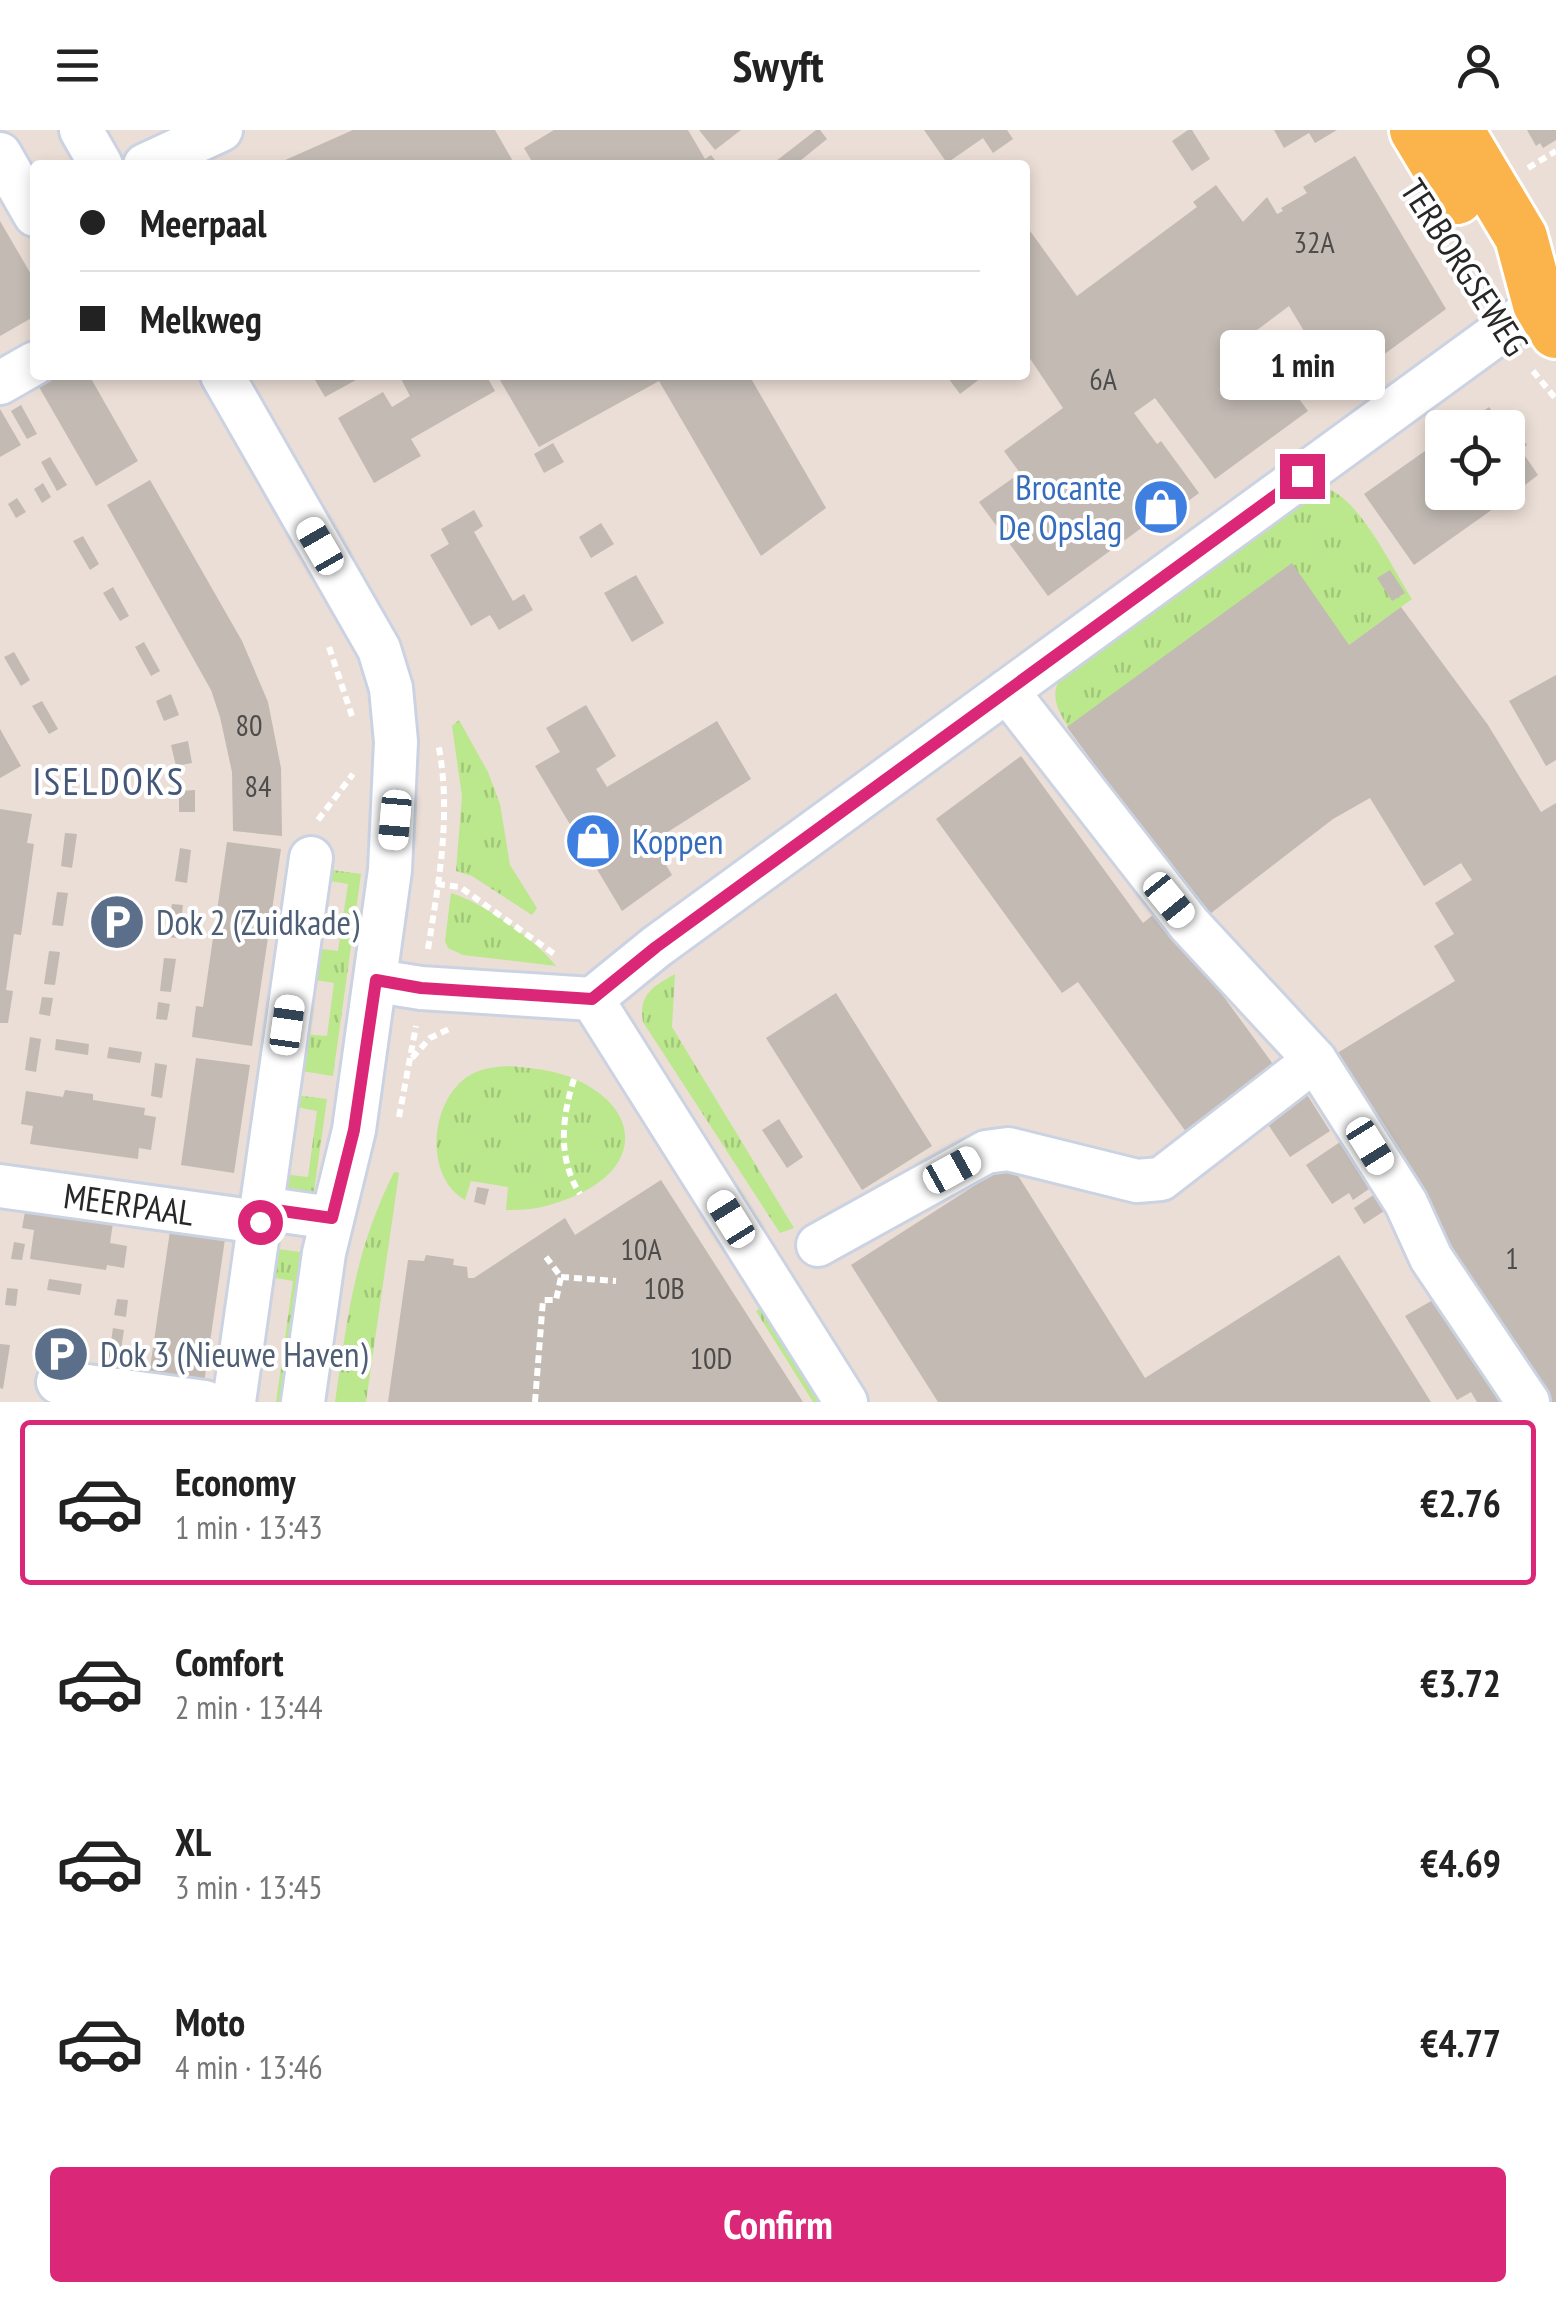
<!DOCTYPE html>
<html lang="en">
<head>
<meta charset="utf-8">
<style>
	:root { --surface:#fff; --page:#f2f2f2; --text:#222; --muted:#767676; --line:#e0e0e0; --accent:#db2777 }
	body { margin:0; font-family:"PT Sans Narrow",sans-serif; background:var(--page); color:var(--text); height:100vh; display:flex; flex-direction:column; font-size:38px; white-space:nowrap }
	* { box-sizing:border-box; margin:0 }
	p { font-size:32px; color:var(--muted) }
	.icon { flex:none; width:55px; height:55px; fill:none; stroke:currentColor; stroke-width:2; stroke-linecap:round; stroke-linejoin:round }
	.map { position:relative; height:1272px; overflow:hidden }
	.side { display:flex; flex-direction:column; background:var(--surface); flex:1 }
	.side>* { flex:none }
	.guide { position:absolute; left:30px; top:30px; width:1000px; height:220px; border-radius:10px; box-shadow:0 5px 15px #0003; display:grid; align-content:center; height:220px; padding:0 50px; background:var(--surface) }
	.fabs { position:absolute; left:1425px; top:280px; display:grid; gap:20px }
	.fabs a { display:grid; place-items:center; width:100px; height:100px; border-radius:10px; background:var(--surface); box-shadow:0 5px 15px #0003; font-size:50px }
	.end { position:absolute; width:45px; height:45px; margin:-22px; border:12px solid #db2777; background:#fff; box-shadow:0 0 0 5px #fff }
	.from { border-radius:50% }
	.bubble { position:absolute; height:70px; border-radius:10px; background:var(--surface); box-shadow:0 5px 15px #0003; font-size:32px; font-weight:800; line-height:70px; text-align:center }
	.car { position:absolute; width:30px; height:60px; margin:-30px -15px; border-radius:12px; box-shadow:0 0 8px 2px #0007; background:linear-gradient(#fff 24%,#345 0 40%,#fff 0 76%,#345 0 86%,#fff 0) }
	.guide b { display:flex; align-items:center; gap:35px; height:95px; font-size:38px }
	.guide b+b { border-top:2px solid var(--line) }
	.guide i { width:25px; height:25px; background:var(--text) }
	ul { padding:18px 0 0; list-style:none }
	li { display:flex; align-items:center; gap:30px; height:165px; margin:0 20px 15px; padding:0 30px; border:5px solid transparent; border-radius:10px }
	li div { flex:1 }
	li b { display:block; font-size:38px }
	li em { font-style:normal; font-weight:800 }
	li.on { border-color:var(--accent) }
	li>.icon { width:90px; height:90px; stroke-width:1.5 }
	.cta { display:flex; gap:20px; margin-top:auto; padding:20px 50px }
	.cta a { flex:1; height:115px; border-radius:10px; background:var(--accent); color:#fff; font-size:40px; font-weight:800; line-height:115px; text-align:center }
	header { display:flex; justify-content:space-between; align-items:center; height:130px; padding:0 50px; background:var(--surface); font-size:45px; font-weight:800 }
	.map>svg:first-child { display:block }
	.grass { fill:url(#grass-tufts) }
	.building { fill:#c2bab3 }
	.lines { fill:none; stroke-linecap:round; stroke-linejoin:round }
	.minor-casing { stroke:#cbd3e2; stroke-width:48 }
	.major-casing { stroke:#fff; stroke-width:58 }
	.path { stroke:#fff; stroke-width:6; stroke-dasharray:8 5; stroke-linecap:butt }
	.minor { stroke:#fff; stroke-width:42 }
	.major { stroke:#fbb44b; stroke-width:52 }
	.route { stroke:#db2777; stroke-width:12 }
	.labels { text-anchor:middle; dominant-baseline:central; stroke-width:8; stroke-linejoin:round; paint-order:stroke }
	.number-label { font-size:30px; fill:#4e4c4a }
	.street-label { font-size:35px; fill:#272727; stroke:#fff }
	.shop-label { font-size:35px; fill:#366cbe; stroke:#fff; text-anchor:end }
	.service-label { font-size:35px; fill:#4e5e75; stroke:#fff; text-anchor:start }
	.neighbourhood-label { font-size:38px; letter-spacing:2.5px; fill:#44577a; stroke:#fff }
</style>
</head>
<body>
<header><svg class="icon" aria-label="menu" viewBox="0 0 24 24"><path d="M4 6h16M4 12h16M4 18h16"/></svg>Swyft<svg class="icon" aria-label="person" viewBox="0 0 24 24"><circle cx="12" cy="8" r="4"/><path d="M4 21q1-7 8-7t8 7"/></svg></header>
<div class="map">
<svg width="1556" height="1272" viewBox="0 0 1556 1272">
	<defs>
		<pattern id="grass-tufts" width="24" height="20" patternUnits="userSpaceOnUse" patternTransform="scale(2.5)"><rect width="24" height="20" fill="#bbe78d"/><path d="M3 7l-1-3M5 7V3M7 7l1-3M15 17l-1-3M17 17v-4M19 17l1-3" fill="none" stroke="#a1c67a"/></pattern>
	</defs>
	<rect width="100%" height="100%" fill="#ebded6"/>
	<path class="grass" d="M 1323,357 C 1359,366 1392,438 1412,469 L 1349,515 L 1068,597 C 1057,578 1048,563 1064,544 L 1308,361 Z
		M 459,590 L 488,642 L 500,674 L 510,735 L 537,778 L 532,785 L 472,746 L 456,741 L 462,666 L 452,596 Z
		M 325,739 L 361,744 L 333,946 L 302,941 L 302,904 L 327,906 L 334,853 L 309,849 L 314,818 L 338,821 L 348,754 L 323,750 Z
		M 451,763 C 482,772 537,811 556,836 L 463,825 L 448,818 L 445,811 Z
		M 675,844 L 672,897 L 794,1098 L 780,1103 L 643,892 C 638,864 654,856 675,844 Z
		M 509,936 C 532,938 556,940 577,950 C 638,978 643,1033 581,1063 C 556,1075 533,1081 506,1080 L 508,1057 L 471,1051 L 465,1070 C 423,1046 430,969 470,945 C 482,938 495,937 509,936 Z
		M 294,965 L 327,969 L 313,1068 L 280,1060 L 282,1044 L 308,1047 L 317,981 L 292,976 Z
		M 394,1042 L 399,1043 L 366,1272 L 335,1272 C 348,1185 354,1123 394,1042 Z
		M 278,1119 L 300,1122 L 302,1127 L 283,1272 L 276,1272 L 293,1151 L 270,1147 L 274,1122 Z
		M 770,1172 L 833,1272 L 813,1272 L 756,1181 Z"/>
	<path class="building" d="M 353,0 L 495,0 L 515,35 L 274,35 Z
		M 554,0 L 688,0 L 705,29 L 711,25 L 719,35 L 534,35 L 524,18 Z
		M 699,0 L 741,0 L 715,20 Z
		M 816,0 L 820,0 L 827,9 L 795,35 L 771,35 Z
		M 924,0 L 1007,0 L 1013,9 L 993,23 L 983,8 L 947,33 Z
		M 1188,0 L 1192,0 L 1210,29 L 1192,41 L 1172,11 Z
		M 1274,0 L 1337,0 L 1315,13 L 1309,3 L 1284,18 Z
		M 1527,0 L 1556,0 L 1556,10 L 1543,18 L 1540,13 L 1536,16 Z
		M 1355,26 L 1446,179 L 1338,258 L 1289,176 L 1244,210 L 1261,232 L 1268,227 L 1308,281 L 1215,349 L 1155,268 L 1134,283 L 1157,314 L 1161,311 L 1199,363 L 1151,399 L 1147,394 L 1048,466 L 979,372 L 1020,343 L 1004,321 L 1063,278 L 1025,221 L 1025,94 L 1077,166 L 1197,77 L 1193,72 L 1216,55 L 1243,92 L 1267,67 L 1277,84 L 1283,81 L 1281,78 L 1307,63 L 1303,57 Z
		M 0,91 L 35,151 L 35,186 L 0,206 Z
		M 44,245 L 89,245 L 138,331 L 96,356 L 35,250 Z
		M 312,245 L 365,245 L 325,267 Z
		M 399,245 L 486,245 L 495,261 L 411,309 L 421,326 L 374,353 L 338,288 L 383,262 L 392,277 L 410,266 Z
		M 497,245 L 749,245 L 826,378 L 761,426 L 659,251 L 539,317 Z
		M 946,245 L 985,245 L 960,264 Z
		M 21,275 L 37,304 L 27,309 L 11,281 Z
		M 1489,277 L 1504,298 L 1459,298 Z
		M 0,279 L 21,315 L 0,327 Z
		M 1513,294 L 1527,315 L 1521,320 L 1538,345 L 1521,358 L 1525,363 L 1510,374 L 1507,369 L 1414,435 L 1364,364 L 1442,309 L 1442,362 L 1508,362 L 1508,298 Z
		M 553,313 L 564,332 L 544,343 L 534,324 Z
		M 50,327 L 67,355 L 57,361 L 41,332 Z
		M 150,350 L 242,511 L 268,572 L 281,638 L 282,706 L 233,701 L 232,642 L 220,587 L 211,560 L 107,375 Z
		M 43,353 L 51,367 L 42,373 L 34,359 Z
		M 17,368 L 26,382 L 16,388 L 8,374 Z
		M 474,380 L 483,396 L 474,402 L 513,471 L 524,464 L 533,480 L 499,500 L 490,485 L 471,496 L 430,425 L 449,414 L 441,399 Z
		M 601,393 L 614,414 L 591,428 L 579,407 Z
		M 83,406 L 99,434 L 90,440 L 73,411 Z
		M 1292,433 L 1349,515 L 1401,477 L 1488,595 L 1541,682 L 1556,673 L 1556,1272 L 1477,1272 L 1471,1262 L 1457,1270 L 1405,1186 L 1433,1170 L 1456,1206 L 1493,1183 L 1334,925 L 1455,851 L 1434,816 L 1454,804 L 1435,773 L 1472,750 L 1461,733 L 1424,756 L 1370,668 L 1333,689 L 1206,787 L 1067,597 Z
		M 1390,440 L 1405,463 L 1392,471 L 1377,448 Z
		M 636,445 L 664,493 L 632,512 L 604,463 Z
		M 113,457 L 129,486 L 120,491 L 103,463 Z
		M 144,512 L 160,541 L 151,546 L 135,517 Z
		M 14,522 L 30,550 L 21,556 L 4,527 Z
		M 1556,545 L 1556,630 L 1546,636 L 1509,571 Z
		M 171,564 L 179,585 L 164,591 L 156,571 Z
		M 42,571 L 58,599 L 49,604 L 32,576 Z
		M 586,575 L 616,626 L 596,639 L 607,657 L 717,591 L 751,649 L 652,712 L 672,745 L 622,781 L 535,636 L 560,622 L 546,598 Z
		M 0,599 L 21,636 L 0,648 Z
		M 188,611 L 192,633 L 176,636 L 171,615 Z
		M 1021,626 L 1143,793 L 1158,781 L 1172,796 L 1278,941 L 1189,1006 L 1078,852 L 1062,863 L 936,689 Z
		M 195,660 L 195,682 L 179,682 L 179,661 Z
		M 0,679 L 32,684 L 27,713 L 34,714 L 21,805 L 14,804 L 6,860 L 13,861 L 8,893 L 0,893 Z
		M 65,703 L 77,704 L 72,738 L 61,736 Z
		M 227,712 L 281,719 L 252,916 L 192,907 L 196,876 L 203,877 Z
		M 180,718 L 191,720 L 187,753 L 175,751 Z
		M 57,762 L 68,763 L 63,796 L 52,795 Z
		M 172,774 L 183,775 L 179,808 L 167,807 Z
		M 49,821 L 60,822 L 55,855 L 44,854 Z
		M 164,828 L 176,829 L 171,862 L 160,861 Z
		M 836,863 L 932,1016 L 862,1060 L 766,908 Z
		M 42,867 L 53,868 L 50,886 L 39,884 Z
		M 158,872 L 170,874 L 167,890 L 156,889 Z
		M 30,907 L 41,909 L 36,942 L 25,940 Z
		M 56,909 L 89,914 L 88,925 L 55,920 Z
		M 109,917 L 142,922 L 140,933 L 107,928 Z
		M 196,928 L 250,935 L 234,1043 L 181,1035 Z
		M 155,933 L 167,935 L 162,968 L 151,966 Z
		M 65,960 L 93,964 L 93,970 L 145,978 L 144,985 L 156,987 L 151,1020 L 139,1018 L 138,1029 L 30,1014 L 33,996 L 21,994 L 26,961 L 63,967 Z
		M 1306,963 L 1330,1001 L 1290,1027 L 1265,990 Z
		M 779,989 L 803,1027 L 787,1038 L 762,1000 Z
		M 1349,1006 L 1379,1052 L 1353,1070 L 1349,1063 L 1332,1074 L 1306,1035 Z
		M 1010,1033 L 1145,1248 L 1339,1125 L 1431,1272 L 938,1272 L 851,1135 Z
		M 661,1050 L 803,1272 L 388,1272 L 408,1130 L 424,1131 L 426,1125 L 454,1129 L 453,1135 L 467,1137 L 468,1148 L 474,1148 L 565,1088 L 575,1105 Z
		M 477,1057 L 489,1059 L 485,1075 L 474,1072 Z
		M 1381,1060 L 1392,1076 L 1364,1094 L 1354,1078 Z
		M 25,1082 L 113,1093 L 110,1113 L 127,1116 L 124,1138 L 107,1135 L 106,1140 L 30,1129 L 34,1100 L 22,1098 Z
		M 170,1101 L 225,1109 L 203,1260 L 148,1252 Z
		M 14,1112 L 25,1114 L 22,1130 L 11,1129 Z
		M 49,1149 L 82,1154 L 80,1165 L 47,1160 Z
		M 7,1158 L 18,1159 L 16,1176 L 5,1175 Z
		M 117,1169 L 128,1170 L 126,1187 L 114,1185 Z
		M 113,1198 L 124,1200 L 119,1233 L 108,1231 Z
		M 0,1214 L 10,1215 L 3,1259 L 0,1258 Z"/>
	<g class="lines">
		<g class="minor-casing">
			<g id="minor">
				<path d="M 81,0 L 101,35"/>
				<path d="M 0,24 L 35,85"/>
				<path d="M 145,35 L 221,0"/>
				<path d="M 222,245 L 379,519 L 391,558 L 396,612 L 390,740 L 354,1000 L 324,1123 L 303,1272"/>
				<path d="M 0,253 L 35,233"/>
				<path d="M 1007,561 L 1189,794 L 1315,930 L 1406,1073 L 1431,1128 L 1528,1272"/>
				<path d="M 377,851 L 421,858 L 592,869 L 656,817 L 1501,201 L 1556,164"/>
				<path d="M 592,869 L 846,1272"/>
				<path id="s1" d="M 0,1056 L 259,1092"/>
				<path d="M 261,1078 L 332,1088"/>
				<path d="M 818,1115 L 986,1022 L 1008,1019 L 1137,1051 L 1161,1049 L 1315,930"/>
				<path d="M 58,1252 L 205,1272"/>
				<path d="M 234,1272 L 311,728"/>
			</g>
		</g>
		<g class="major-casing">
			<path id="major" d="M 1416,0 L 1457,68
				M 1457,0 L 1521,107 L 1539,174 L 1556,202"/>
		</g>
		<path class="path" d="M 1528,38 L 1556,21
			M 1443,109 L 1481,171
			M 1533,241 L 1556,269
			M 329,517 L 352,586
			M 318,690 L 353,644
			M 437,754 L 460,757 L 557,826
			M 428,819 C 439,750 452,683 438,613
			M 412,928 L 430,908 L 449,899
			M 574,949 C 562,987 557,1028 580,1064
			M 399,987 L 416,896
			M 561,1147 L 616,1151
			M 535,1272 L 543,1170 L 556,1170 L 561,1147 L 546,1127"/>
		<use href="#minor" class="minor"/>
		<use href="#major" class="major"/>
	</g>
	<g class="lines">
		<path class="route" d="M 260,1092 L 261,1078 L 332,1088 L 354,1000 L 376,850 L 421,858 L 592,869 L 656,817 L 1302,346"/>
	</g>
	<defs>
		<g id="shop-disc" transform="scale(2.875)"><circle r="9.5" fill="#3f7fe0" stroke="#fff"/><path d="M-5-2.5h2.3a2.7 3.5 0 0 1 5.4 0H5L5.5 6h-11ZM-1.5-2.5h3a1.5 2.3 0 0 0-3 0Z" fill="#fff"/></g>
		<g id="parking-disc" transform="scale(2.875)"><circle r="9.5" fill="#5c6f8a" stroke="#fff"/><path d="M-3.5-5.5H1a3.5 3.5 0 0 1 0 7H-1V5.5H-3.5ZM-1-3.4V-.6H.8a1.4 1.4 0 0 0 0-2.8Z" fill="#fff"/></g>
	</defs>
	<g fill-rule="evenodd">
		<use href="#shop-disc" x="1161" y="377"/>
		<use href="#shop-disc" x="593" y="711"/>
		<use href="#parking-disc" x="117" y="792"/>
		<use href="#parking-disc" x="61" y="1224"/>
	</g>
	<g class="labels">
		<g class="number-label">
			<text x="1314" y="111">32A</text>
			<text x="1103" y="248">6A</text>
			<text x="249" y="594">80</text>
			<text x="258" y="655">84</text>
			<text x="641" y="1118">10A</text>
			<text x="1512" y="1127">1</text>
			<text x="664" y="1157">10B</text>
			<text x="711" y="1227">10D</text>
		</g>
		<g class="street-label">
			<text transform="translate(1465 137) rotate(57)">TERBORGSEWEG</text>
			<text stroke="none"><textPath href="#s1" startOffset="130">MEERPAAL</textPath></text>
		</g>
		<g class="shop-label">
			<text x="1122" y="357">Brocante<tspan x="1122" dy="40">De Opslag</tspan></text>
			<text x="632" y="711" text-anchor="start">Koppen</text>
		</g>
		<g class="service-label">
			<text x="156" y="792">Dok 2 (Zuidkade)</text>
			<text x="100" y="1224">Dok 3 (Nieuwe Haven)</text>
		</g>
		<g class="neighbourhood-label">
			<text x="109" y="650">ISELDOKS</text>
		</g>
	</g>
</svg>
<div class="fabs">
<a><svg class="icon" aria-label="locate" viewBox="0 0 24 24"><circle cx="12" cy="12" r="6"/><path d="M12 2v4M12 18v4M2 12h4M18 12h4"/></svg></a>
</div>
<i class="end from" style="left:260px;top:1092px"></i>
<i class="end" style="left:1302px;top:346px"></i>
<div class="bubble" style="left:1220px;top:200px;width:165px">1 min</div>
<i class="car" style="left:320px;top:416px;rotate:330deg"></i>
<i class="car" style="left:395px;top:690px;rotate:185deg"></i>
<i class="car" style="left:1169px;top:770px;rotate:141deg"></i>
<i class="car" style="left:287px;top:895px;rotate:8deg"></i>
<i class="car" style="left:1370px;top:1016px;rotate:148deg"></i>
<i class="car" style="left:952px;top:1040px;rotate:61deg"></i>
<i class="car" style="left:731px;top:1089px;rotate:328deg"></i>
<div class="guide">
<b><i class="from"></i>Meerpaal</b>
<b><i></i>Melkweg</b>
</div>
</div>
<section class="side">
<ul>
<li class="on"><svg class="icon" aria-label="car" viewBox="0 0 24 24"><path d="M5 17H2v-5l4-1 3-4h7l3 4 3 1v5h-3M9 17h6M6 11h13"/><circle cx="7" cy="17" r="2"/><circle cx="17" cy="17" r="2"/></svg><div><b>Economy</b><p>1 min · 13:43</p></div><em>€2.76</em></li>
<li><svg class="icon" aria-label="car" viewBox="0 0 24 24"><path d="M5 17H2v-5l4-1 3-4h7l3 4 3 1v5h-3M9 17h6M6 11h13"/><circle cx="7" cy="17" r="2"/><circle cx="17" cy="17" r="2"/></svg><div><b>Comfort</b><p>2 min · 13:44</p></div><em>€3.72</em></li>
<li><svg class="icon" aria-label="car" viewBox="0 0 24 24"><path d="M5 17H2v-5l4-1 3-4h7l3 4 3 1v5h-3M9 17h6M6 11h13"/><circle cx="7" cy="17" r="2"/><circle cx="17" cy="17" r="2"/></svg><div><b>XL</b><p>3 min · 13:45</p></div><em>€4.69</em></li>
<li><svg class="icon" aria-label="car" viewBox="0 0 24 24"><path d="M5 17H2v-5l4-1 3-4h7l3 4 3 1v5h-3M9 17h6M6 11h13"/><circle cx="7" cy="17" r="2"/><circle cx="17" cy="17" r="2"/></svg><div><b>Moto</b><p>4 min · 13:46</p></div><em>€4.77</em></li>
</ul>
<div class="cta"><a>Confirm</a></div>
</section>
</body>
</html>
